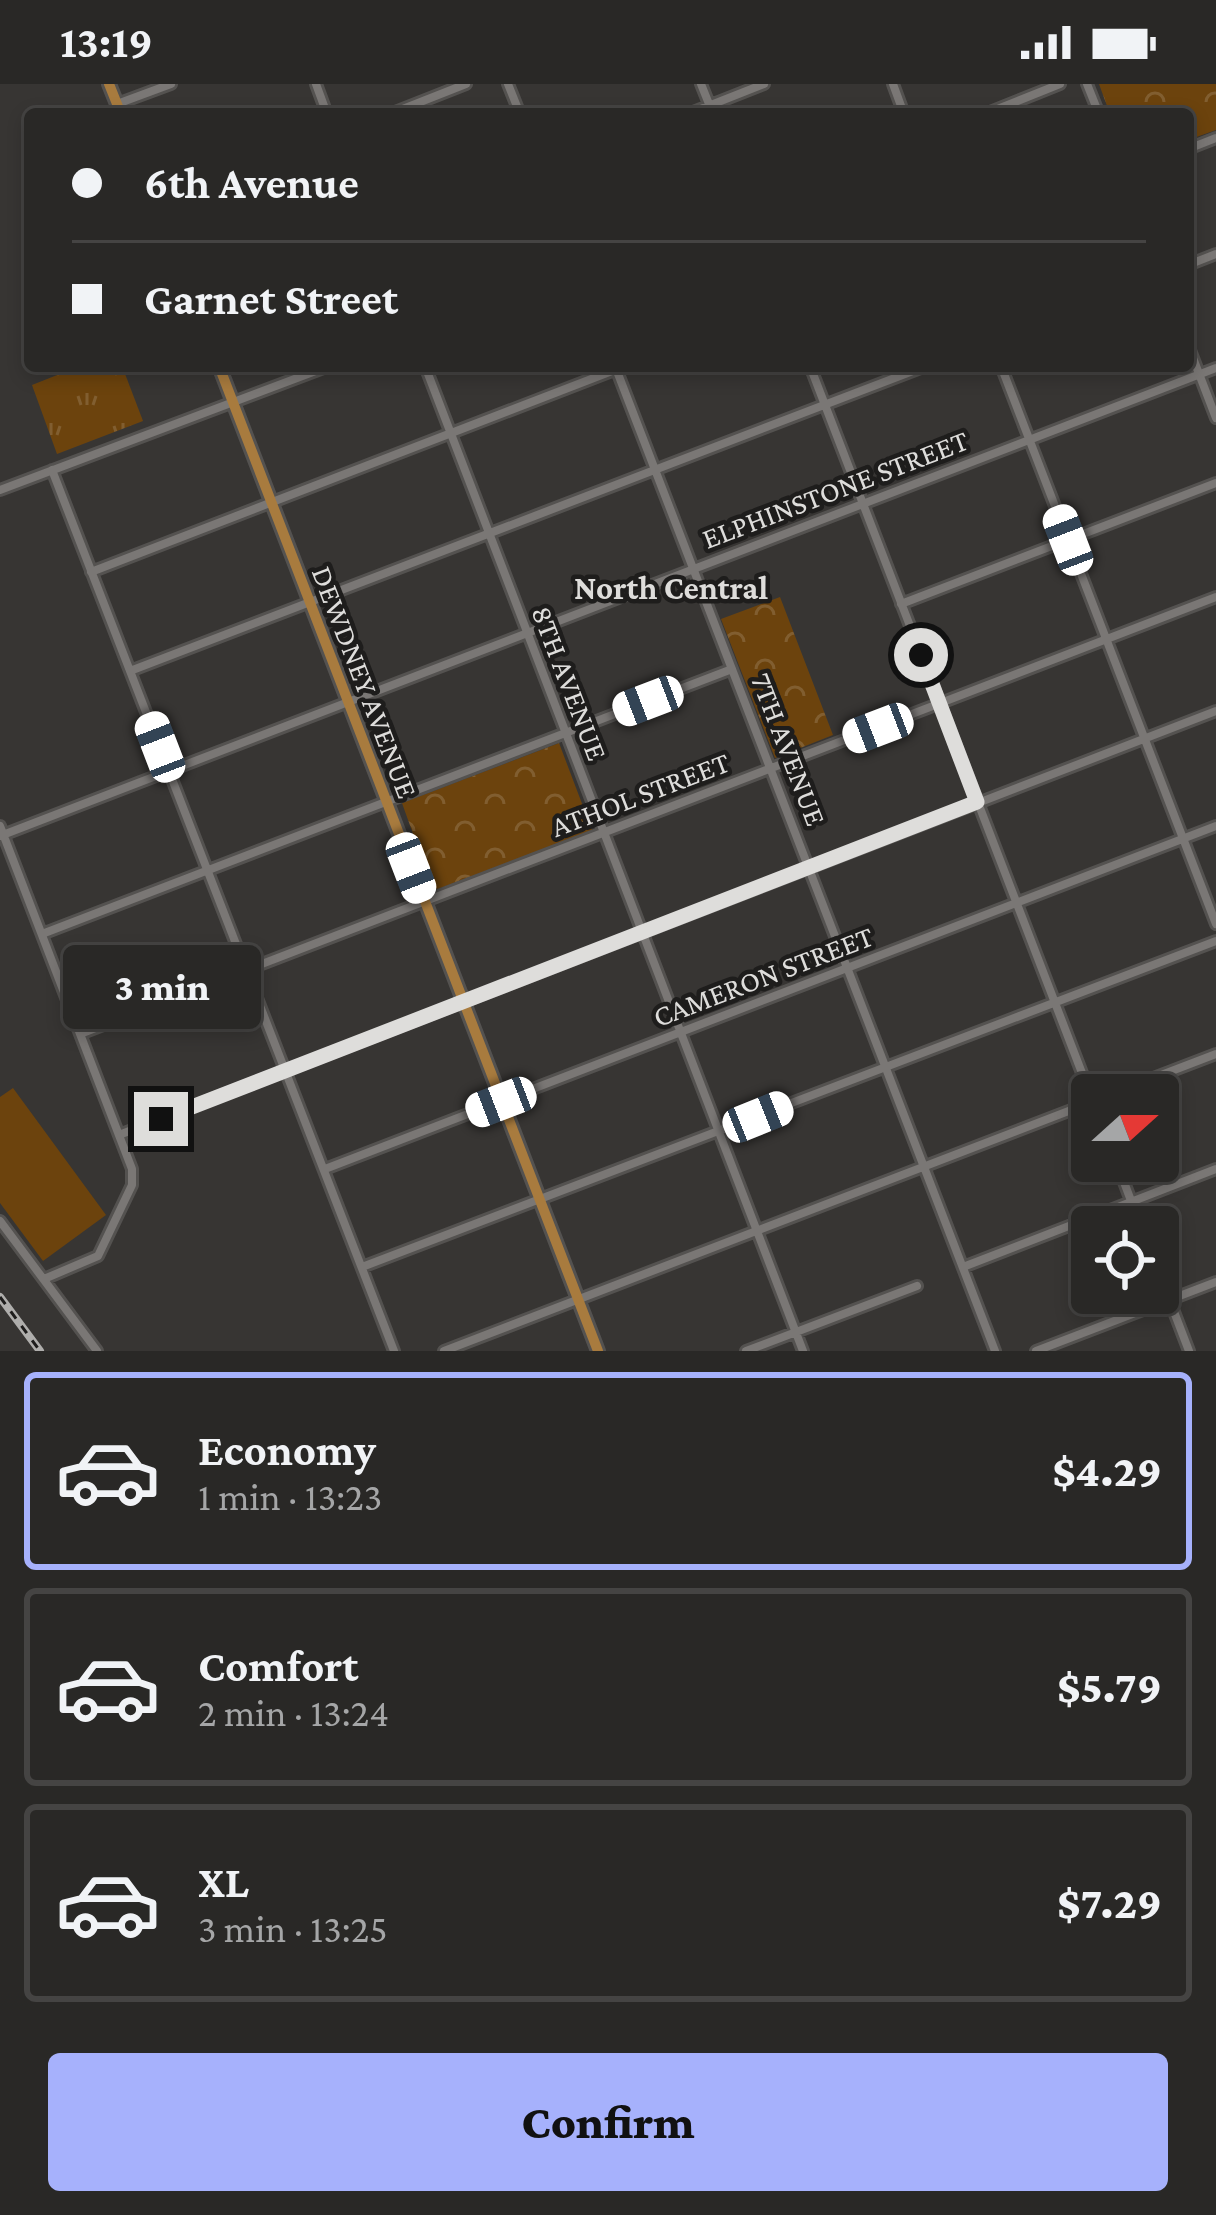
<!DOCTYPE html>
<html lang="en">
<head>
<meta charset="utf-8">
<style>
	:root { --surface:#292826; --page:#353432; --text:#f1f3f6; --muted:#a5a6a7; --line:#454443; --accent:#a6b1fc }
	body { margin:0; font-family:"Crimson Pro",serif; background:var(--page); color:var(--text); height:100vh; display:flex; flex-direction:column; font-size:45px; white-space:nowrap }
	* { box-sizing:border-box; margin:0 }
	p { font-size:39px; color:var(--muted) }
	.icon { flex:none; width:66px; height:66px; fill:none; stroke:currentColor; stroke-width:2; stroke-linecap:round; stroke-linejoin:round }
	.map { position:relative; height:1267px; overflow:hidden }
	.sheet { display:flex; flex-direction:column; background:var(--surface); flex:1 }
	.sheet>* { flex:none }
	.guide { position:absolute; left:24px; top:24px; width:1170px; height:264px; border-radius:12px; box-shadow:0 6px 18px #0003,0 0 0 3px var(--line); display:grid; align-content:center; height:264px; padding:0 48px; background:var(--surface) }
	.needle { width:78px; rotate:69deg }
	.buttons { position:absolute; left:1071px; top:990px; display:grid; gap:24px }
	.buttons a { display:grid; place-items:center; width:108px; height:108px; border-radius:12px; background:var(--surface); box-shadow:0 6px 18px #0003,0 0 0 3px var(--line); font-size:60px }
	.end { position:absolute; width:54px; height:54px; margin:-27px; border:15px solid #dedddb; background:#111; box-shadow:0 0 0 6px #111 }
	.from { border-radius:50% }
	.bubble { position:absolute; height:84px; border-radius:12px; background:var(--surface); box-shadow:0 6px 18px #0003,0 0 0 3px var(--line); font-size:39px; font-weight:800; line-height:84px; text-align:center }
	.car { position:absolute; width:36px; height:72px; margin:-36px -18px; border-radius:15px; box-shadow:0 0 9px 3px #0007; background:linear-gradient(#fff 24%,#345 0 40%,#fff 0 76%,#345 0 86%,#fff 0) }
	.guide b { display:flex; align-items:center; gap:42px; height:114px; font-size:45px }
	.guide b+b { border-top:3px solid var(--line) }
	.guide i { width:30px; height:30px; background:var(--text) }
	ul { padding:21px 0 0; list-style:none }
	li { display:flex; align-items:center; gap:36px; height:198px; margin:0 24px 18px; padding:0 24px; border:6px solid var(--line); border-radius:12px }
	li div { flex:1 }
	li b { display:block; font-size:45px }
	li em { font-style:normal; font-weight:800 }
	li.active { border-color:var(--accent) }
	li>.icon { width:108px; height:108px; stroke-width:1.5 }
	.cta { display:flex; gap:24px; margin-top:auto; padding:24px 48px }
	.cta a { flex:1; height:138px; border-radius:12px; background:var(--accent); color:#111; font-size:48px; font-weight:800; line-height:138px; text-align:center }
	.status { display:flex; justify-content:space-between; align-items:center; height:84px; padding:0 60px; background:var(--surface); direction:ltr }
	.status svg { height:33px; fill:currentColor }
	.map>svg:first-child { display:block }
	.grass { fill:url(#grass-tufts) }
	.park { fill:url(#park-crowns) }
	.pitch { fill:#6c430d }
	.lines { fill:none; stroke-linecap:round; stroke-linejoin:round }
	.minor-casing { stroke:#545250; stroke-width:14 }
	.major-casing { stroke:#545250; stroke-width:16 }
	.minor { stroke:#7a7775; stroke-width:8 }
	.major { stroke:#a87b3e; stroke-width:10 }
	.rail-casing { stroke:#afaeac; stroke-width:8 }
	.rail { stroke:#1e1d1c; stroke-width:3; stroke-dasharray:9; stroke-linecap:butt }
	.route { stroke:#dedddb; stroke-width:15 }
	.labels { text-anchor:middle; dominant-baseline:central; stroke-width:9; stroke-linejoin:round; paint-order:stroke }
	.street-label { font-size:30px; fill:#dedddb; stroke:#1e1d1c }
	.neighbourhood-label { font-size:33px; font-weight:bold; fill:#dedddb; stroke:#1e1d1c }
</style>
</head>
<body>
<div class="status"><b>13:19</b><svg viewBox="0 0 49 12"><path d="M0 12V9h3v3zM5 12V6h3v6zM10 12V3h3v9zM15 12V0h3v12zM26 1h20v11H26zM47 4h2v5h-2z"/></svg></div>
<div class="map">
<svg width="1216" height="1267" viewBox="0 0 1216 1267">
	<defs>
		<pattern id="grass-tufts" width="24" height="20" patternUnits="userSpaceOnUse" patternTransform="scale(3)"><rect width="24" height="20" fill="#6c430d"/><path d="M3 7l-1-3M5 7V3M7 7l1-3M15 17l-1-3M17 17v-4M19 17l1-3" fill="none" stroke="#815e30"/></pattern>
		<pattern id="park-crowns" width="20" height="18" patternUnits="userSpaceOnUse" patternTransform="scale(3)"><rect width="20" height="18" fill="#6c430d"/><path d="M2 6a3 3 0 1 1 6 0M12 15a3 3 0 1 1 6 0" fill="none" stroke="#815e30"/></pattern>
	</defs>
	<rect width="100%" height="100%" fill="#373533"/>
	<path class="grass" d="M 80,282 L 122,282 L 143,337 L 57,370 L 32,301 Z"/>
	<path class="park" d="M 1099,0 L 1216,0 L 1216,46 L 1188,56 L 1188,30 L 1110,30 Z
		M 780,513 L 833,651 L 775,674 L 721,535 Z
		M 559,659 L 592,746 L 438,805 L 432,803 L 402,719 Z"/>
	<path class="pitch" d="M 13,1004 L 106,1131 L 43,1177 L 0,1119 L 0,1013 Z"/>
	<g class="lines">
		<g class="minor-casing">
			<path id="minor" d="M 316,0 L 327,30
				M 508,0 L 520,30
				M 701,0 L 713,30
				M 893,0 L 904,30
				M 1087,0 L 1099,30
				M 117,20 L 171,0
				M 390,30 L 466,0
				M 688,30 L 764,0
				M 985,30 L 1060,0
				M 1188,65 L 1216,54
				M 1188,181 L 1216,170
				M 1188,261 L 1216,334
				M 425,282 L 803,1267
				M 615,282 L 995,1267
				M 810,282 L 1092,1015
				M 1001,282 L 1216,840
				M 52,386 L 394,1267
				M 0,406 L 329,282
				M 91,488 L 625,282
				M 901,520 L 1216,399
				M 130,587 L 926,282
				M 0,742 L 132,1085 L 132,1101 L 98,1172 L 44,1195
				M 0,752 L 1216,284
				M 42,850 L 732,585
				M 80,950 L 1216,513
				M 1109,1011 L 1216,970
				M 119,1051 L 1216,627
				M 1116,1077 L 1141,1143
				M 325,1085 L 1216,742
				M 0,1137 L 97,1267
				M 362,1183 L 1216,857
				M 963,1183 L 1216,1085
				M 1158,1186 L 1189,1267
				M 444,1267 L 1092,1018
				M 746,1267 L 917,1202
				M 1036,1267 L 1216,1198"/>
		</g>
		<g class="major-casing">
			<path id="major" d="M 109,0 L 121,30
				M 219,282 L 598,1267"/>
		</g>
		<use href="#minor" class="minor"/>
		<use href="#major" class="major"/>
		<g class="rail-casing">
			<path id="rail" d="M 0,1213 L 40,1267"/>
		</g>
		<use href="#rail" class="rail"/>
	</g>
	<g class="lines">
		<path class="route" d="M 161,1035 L 977,718 L 921,571"/>
	</g>
	<g class="labels">
		<g class="street-label">
			<text transform="translate(835 405) rotate(-21)">ELPHINSTONE STREET</text>
			<text transform="translate(365 598) rotate(69)">DEWDNEY AVENUE</text>
			<text transform="translate(570 599) rotate(69)">8TH AVENUE</text>
			<text transform="translate(789 665) rotate(69)">7TH AVENUE</text>
			<text transform="translate(640 710) rotate(-21)">ATHOL STREET</text>
			<text transform="translate(763 892) rotate(-21)">CAMERON STREET</text>
		</g>
		<g class="neighbourhood-label">
			<text x="671" y="503">North Central</text>
		</g>
	</g>
</svg>
<div class="buttons">
<a><svg class="needle" viewBox="-14 -14 28 28"><path d="M0-13l5 13h-10z" fill="#e53935"/><path d="M0 13l5-13h-10z" fill="#a5a6a7"/></svg></a>
<a><svg class="icon" aria-label="locate" viewBox="0 0 24 24"><circle cx="12" cy="12" r="6"/><path d="M12 2v4M12 18v4M2 12h4M18 12h4"/></svg></a>
</div>
<i class="end from" style="left:921px;top:571px"></i>
<i class="end" style="left:161px;top:1035px"></i>
<div class="bubble" style="left:63px;top:861px;width:198px">3 min</div>
<i class="car" style="left:1068px;top:456px;rotate:339deg"></i>
<i class="car" style="left:648px;top:617px;rotate:249deg"></i>
<i class="car" style="left:878px;top:644px;rotate:249deg"></i>
<i class="car" style="left:160px;top:663px;rotate:339deg"></i>
<i class="car" style="left:411px;top:784px;rotate:159deg"></i>
<i class="car" style="left:501px;top:1018px;rotate:249deg"></i>
<i class="car" style="left:758px;top:1033px;rotate:68deg"></i>
<div class="guide">
<b><i class="from"></i>6th Avenue</b>
<b><i></i>Garnet Street</b>
</div>
</div>
<section class="sheet">
<ul>
<li class="active"><svg class="icon" aria-label="car" viewBox="0 0 24 24"><path d="M5 17H2v-5l4-1 3-4h7l3 4 3 1v5h-3M9 17h6M6 11h13"/><circle cx="7" cy="17" r="2"/><circle cx="17" cy="17" r="2"/></svg><div><b>Economy</b><p>1 min · 13:23</p></div><em>$4.29</em></li>
<li><svg class="icon" aria-label="car" viewBox="0 0 24 24"><path d="M5 17H2v-5l4-1 3-4h7l3 4 3 1v5h-3M9 17h6M6 11h13"/><circle cx="7" cy="17" r="2"/><circle cx="17" cy="17" r="2"/></svg><div><b>Comfort</b><p>2 min · 13:24</p></div><em>$5.79</em></li>
<li><svg class="icon" aria-label="car" viewBox="0 0 24 24"><path d="M5 17H2v-5l4-1 3-4h7l3 4 3 1v5h-3M9 17h6M6 11h13"/><circle cx="7" cy="17" r="2"/><circle cx="17" cy="17" r="2"/></svg><div><b>XL</b><p>3 min · 13:25</p></div><em>$7.29</em></li>
</ul>
<div class="cta"><a>Confirm</a></div>
</section>
</body>
</html>
